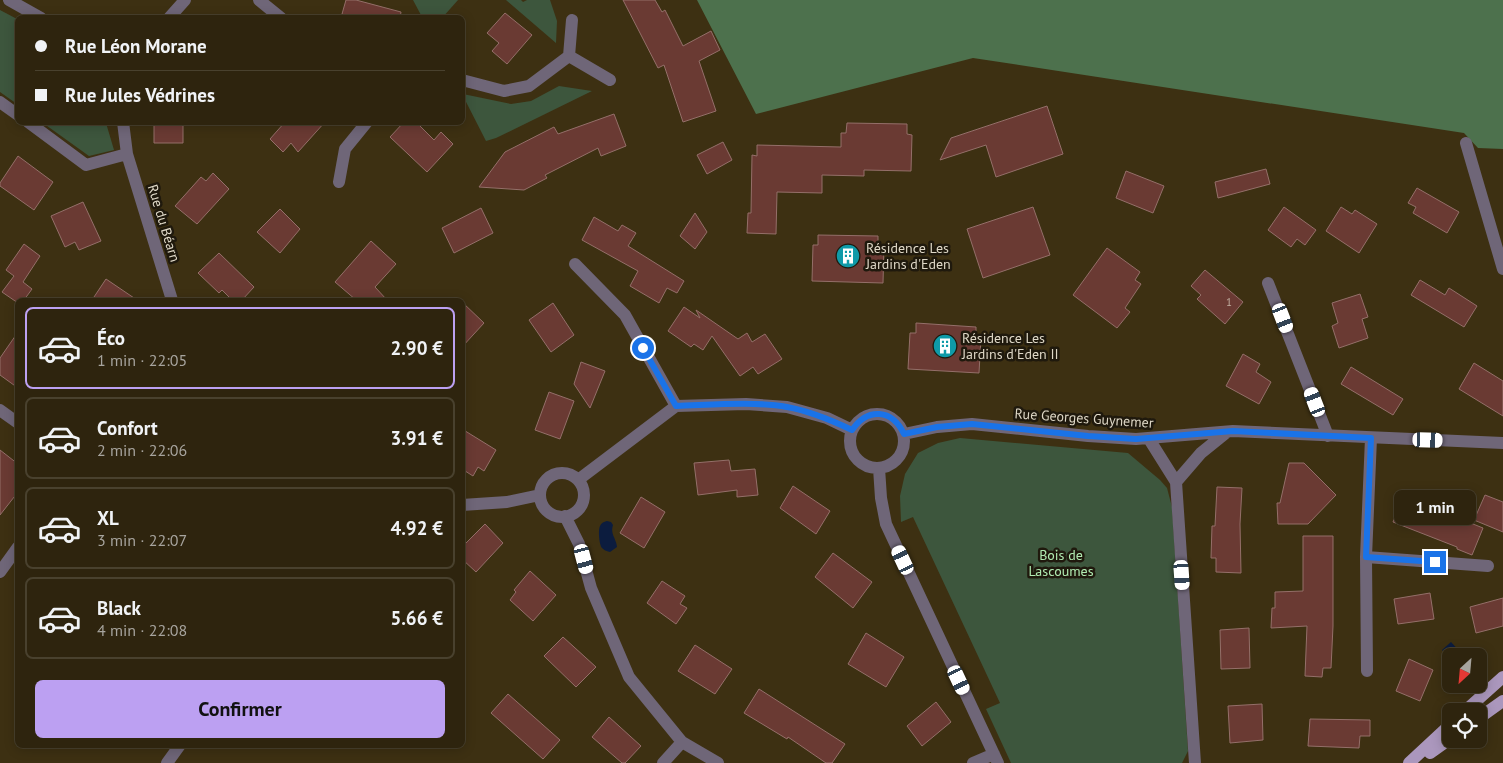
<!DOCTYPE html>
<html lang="fr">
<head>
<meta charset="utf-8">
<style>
	:root { --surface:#2e240e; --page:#362c17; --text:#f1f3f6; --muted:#a7a49e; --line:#49412e; --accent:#bca0f2 }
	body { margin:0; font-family:"PT Sans",sans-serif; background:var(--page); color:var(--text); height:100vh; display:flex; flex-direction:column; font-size:19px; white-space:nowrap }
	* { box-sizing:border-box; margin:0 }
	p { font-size:16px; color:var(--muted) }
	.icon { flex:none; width:28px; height:28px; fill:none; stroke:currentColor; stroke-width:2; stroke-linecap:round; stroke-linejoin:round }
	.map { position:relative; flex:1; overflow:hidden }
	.drawer { position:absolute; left:15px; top:298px; width:450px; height:450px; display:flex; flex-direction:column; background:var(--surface); border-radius:8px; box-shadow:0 2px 12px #0003,0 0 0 1px var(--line) }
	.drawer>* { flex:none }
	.guide { position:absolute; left:15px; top:15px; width:450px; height:110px; border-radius:8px; box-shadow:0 2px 12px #0003,0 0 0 1px var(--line); display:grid; align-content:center; height:110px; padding:0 20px; background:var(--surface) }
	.needle { width:32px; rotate:206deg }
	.tools { position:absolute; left:1442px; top:648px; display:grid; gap:10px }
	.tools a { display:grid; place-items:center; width:45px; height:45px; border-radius:8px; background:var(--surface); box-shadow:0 2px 12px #0003,0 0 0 1px var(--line); font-size:25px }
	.end { position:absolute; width:22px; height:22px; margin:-11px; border:6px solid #1a73e8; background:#fff; box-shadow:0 0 0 2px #fff }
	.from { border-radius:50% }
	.bubble { position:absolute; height:35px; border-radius:8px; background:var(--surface); box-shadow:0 2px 12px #0003,0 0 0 1px var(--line); font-size:16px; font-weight:700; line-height:35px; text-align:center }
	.car { position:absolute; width:15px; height:30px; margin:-15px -8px; border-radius:6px; box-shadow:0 0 4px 1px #0007; background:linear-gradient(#fff 24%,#345 0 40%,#fff 0 76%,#345 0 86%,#fff 0) }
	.guide b { display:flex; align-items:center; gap:18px; height:48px; font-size:19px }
	.guide b+b { border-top:1px solid var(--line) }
	.guide i { width:12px; height:12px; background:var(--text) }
	ul { padding:9px 0 0; list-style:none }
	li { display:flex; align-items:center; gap:15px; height:82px; margin:0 10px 8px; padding:0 10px; border:2px solid var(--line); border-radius:8px }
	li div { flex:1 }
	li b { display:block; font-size:19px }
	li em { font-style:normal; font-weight:700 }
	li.current { border-color:var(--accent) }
	li>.icon { width:45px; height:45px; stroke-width:1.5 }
	.button { display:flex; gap:10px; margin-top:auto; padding:10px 20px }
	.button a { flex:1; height:58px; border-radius:8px; background:var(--accent); color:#111; font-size:20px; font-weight:700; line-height:58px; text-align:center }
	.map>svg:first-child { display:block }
	.green { fill:#3d563d }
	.forest { fill:#4d714d }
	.water { fill:#0c1c3e }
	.building { fill:#6a3a33; stroke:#946f69 }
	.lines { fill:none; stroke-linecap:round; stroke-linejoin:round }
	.minor { stroke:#6f6678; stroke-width:12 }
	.major { stroke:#ab97bd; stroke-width:12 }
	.route { stroke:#1a73e8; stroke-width:6 }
	.labels { text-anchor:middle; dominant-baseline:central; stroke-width:5; stroke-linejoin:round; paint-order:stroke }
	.number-label { font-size:11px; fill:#c2b0a2 }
	.street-label { font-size:14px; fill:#dfd8c7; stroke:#1f190d }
	.poi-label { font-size:14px; fill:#dfd8c7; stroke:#1f190d; text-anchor:start }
	.park-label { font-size:14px; fill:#b0ebb1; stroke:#1f190d }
</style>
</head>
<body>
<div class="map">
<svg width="1503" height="763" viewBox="0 0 1503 763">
	<rect width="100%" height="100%" fill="#3d3012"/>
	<path class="green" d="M 413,0 L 458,0 L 442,18 L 422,17 Z
		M 506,0 L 521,0 L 523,2 L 527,0 L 550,0 L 557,21 L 556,43 Z
		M 0,10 L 17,19 L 17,104 L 0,92 Z
		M 559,86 L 592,91 L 496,138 L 486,141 L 463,96 L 463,94 L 511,104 L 531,101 Z
		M 43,123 L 106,123 L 114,150 L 89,156 Z
		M 960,438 L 1128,453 L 1160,480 L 1167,488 L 1172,507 L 1188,751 L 1182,763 L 1011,763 L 986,709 L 1000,703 L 913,517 L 901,522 L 900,496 L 905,474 L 918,453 L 938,443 Z"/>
	<path class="forest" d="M 697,0 L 1503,0 L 1503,149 L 1478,148 L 1464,133 L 973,58 L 756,114 Z"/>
	<path class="water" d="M 607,521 L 611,522 L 613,525 C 610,534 616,538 617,547 L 610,552 C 606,551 604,550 602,548 C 599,544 598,530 600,526 C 602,522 604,522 607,521 Z
		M 1451,642 L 1464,656 L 1451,656 L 1451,669 L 1450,659 L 1442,650 Z"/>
	<path class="building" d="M 346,0 L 356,0 L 401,12 L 400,18 L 353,18 L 342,14 Z
		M 623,0 L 655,0 L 662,12 L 665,10 L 683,46 L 711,31 L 720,50 L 699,61 L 716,111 L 683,122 L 664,65 L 658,68 Z
		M 505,13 L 532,35 L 507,64 L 492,51 L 499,43 L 487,33 Z
		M 1047,106 L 1063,154 L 996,177 L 986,145 L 940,160 L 951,138 Z
		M 614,114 L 626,146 L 601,156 L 598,148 L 545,175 L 547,178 L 524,190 L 479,187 L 505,152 L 554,127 L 558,134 Z
		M 154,122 L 183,122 L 183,143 L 154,143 Z
		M 285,122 L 325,122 L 298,152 L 291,143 L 283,152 L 270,139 Z
		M 404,122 L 416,122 L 434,140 L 441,132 L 453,144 L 427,172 L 390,137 Z
		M 847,123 L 907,124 L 907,134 L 912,135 L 911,171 L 864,170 L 864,176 L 822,175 L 822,193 L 777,192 L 776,234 L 747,233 L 748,213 L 751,213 L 752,155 L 757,156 L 757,145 L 841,147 L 841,133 L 846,133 Z
		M 723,142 L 732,160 L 707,174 L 697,155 Z
		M 18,156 L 53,182 L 34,210 L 0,186 L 0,183 Z
		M 1266,169 L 1270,184 L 1218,198 L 1215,182 Z
		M 1126,171 L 1164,186 L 1153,213 L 1116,198 Z
		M 213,173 L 229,189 L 197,224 L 175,206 L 201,177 L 206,181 Z
		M 1417,188 L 1459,212 L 1447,233 L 1413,213 L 1416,207 L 1408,203 Z
		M 83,202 L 101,241 L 79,250 L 75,242 L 65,247 L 51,216 Z
		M 1033,207 L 1050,255 L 983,278 L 967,229 Z
		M 1284,207 L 1316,230 L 1305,245 L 1297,239 L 1291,247 L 1268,230 Z
		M 1341,207 L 1352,214 L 1355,210 L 1377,224 L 1359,253 L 1326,231 Z
		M 481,208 L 493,233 L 454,253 L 442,228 Z
		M 280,209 L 300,229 L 280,253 L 257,232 Z
		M 695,213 L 707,232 L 695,249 L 680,236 Z
		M 594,217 L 618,231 L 622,225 L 636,233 L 628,246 L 684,281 L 677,293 L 667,288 L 659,303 L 630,286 L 638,271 L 582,240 Z
		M 818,235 L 878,236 L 878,246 L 884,246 L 883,283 L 812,281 L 813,245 L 818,245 Z
		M 371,241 L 396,264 L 375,287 L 387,300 L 356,300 L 335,282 Z
		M 24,244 L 40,256 L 23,282 L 32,289 L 24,300 L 18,300 L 18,303 L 2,292 L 14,276 L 6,270 Z
		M 1107,248 L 1140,272 L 1135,280 L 1141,284 L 1125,308 L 1130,312 L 1117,328 L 1073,295 Z
		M 219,253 L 254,287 L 242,300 L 232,300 L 222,290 L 219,293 L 198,273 Z
		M 1205,270 L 1243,302 L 1225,324 L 1197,299 L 1201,295 L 1191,286 Z
		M 106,279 L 137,300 L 92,300 Z
		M 1420,280 L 1445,295 L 1449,288 L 1477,306 L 1464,327 L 1411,295 Z
		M 1360,294 L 1368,317 L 1362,319 L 1368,338 L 1339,348 L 1332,326 L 1338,323 L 1332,303 Z
		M 462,302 L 484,323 L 462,347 Z
		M 553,303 L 574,335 L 551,352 L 529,320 Z
		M 684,307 L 700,318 L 696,310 L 738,339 L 747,333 L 752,342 L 765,334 L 782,359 L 758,374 L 753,367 L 740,376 L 712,336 L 703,350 L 694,344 L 691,347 L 668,331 Z
		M 916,323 L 976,327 L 976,336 L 981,337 L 979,373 L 908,369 L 910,333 L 916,333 Z
		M 18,332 L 18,388 L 0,375 L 0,358 Z
		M 1243,354 L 1260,364 L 1256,372 L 1271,382 L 1259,404 L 1226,386 Z
		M 581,362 L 605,371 L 590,408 L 574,384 Z
		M 1474,363 L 1503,381 L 1503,416 L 1459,389 Z
		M 1351,367 L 1403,399 L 1393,415 L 1341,384 Z
		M 549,392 L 574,401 L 560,439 L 535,430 Z
		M 462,429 L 496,450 L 484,471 L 478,467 L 473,476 L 462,469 Z
		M 0,450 L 18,464 L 18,492 L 0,515 Z
		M 729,460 L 731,471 L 755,469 L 758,495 L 737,497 L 737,490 L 698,495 L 694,463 Z
		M 1289,463 L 1304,463 L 1336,495 L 1308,524 L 1278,524 L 1277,503 L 1280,503 Z
		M 793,486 L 830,511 L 816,534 L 780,508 Z
		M 1217,487 L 1242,488 L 1240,524 L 1241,573 L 1216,572 L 1216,558 L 1211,558 L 1212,526 L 1215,526 Z
		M 1485,495 L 1503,502 L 1503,532 L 1474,520 Z
		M 1403,496 L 1483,528 L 1472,555 L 1457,549 L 1457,547 L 1393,522 Z
		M 641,497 L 665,512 L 644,548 L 620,533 Z
		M 485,524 L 503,543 L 476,572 L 462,559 L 462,547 Z
		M 1303,536 L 1333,536 L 1333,626 L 1331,668 L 1323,668 L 1322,677 L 1305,676 L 1307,626 L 1271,628 L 1272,608 L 1275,608 L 1275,592 L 1303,591 Z
		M 833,553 L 872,582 L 853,608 L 815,577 Z
		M 530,571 L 556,595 L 533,621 L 510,600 L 516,592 L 514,590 Z
		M 662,581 L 685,596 L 680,604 L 687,608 L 676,624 L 647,603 Z
		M 1430,593 L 1434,619 L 1398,624 L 1394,599 Z
		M 1503,598 L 1503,626 L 1476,633 L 1470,607 Z
		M 1249,628 L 1250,668 L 1221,669 L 1220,630 Z
		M 866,633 L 904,657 L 886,687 L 848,664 Z
		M 563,637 L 596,667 L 576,687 L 544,656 Z
		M 695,645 L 732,669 L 715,694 L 678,671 Z
		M 1409,659 L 1433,670 L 1420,701 L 1396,691 Z
		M 759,689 L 845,744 L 832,763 L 826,763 L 788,737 L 787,739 L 744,713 Z
		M 508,694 L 560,740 L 543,759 L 491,713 Z
		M 936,702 L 951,722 L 922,746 L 907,726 Z
		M 1262,704 L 1263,740 L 1230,743 L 1228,706 Z
		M 609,717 L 641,746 L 625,763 L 622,763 L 592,737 Z
		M 1310,719 L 1370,720 L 1370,736 L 1360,736 L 1359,748 L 1308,746 Z"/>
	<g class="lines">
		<path class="minor" d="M 9,0 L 41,18
			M 259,0 L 281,18
			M 169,18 L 185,0
			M 572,20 L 569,56 L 610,80
			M 462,80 L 504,91 L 529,86 L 569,56
			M 0,102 L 18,115
			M 28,122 L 86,165 L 127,154
			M 123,122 L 127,154 L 172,300
			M 1466,143 L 1503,269
			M 339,182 L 345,149 L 367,122
			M 575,264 L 625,315 L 676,406
			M 1268,283 L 1328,436
			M 0,410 L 18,423
			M850 441a27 27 0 1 1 54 0a27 27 0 1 1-54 0Z
			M 904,434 L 937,427 L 972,424 L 1088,436 L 1136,439 L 1233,431 L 1503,443
			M 1149,439 L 1176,482 L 1195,763
			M 879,468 L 881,498 L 886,524 L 998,763
			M540 495a22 22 0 1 1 44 0a22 22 0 1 1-44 0Z
			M 578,480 L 676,406 L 746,404 L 787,407 L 827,418 L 852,430
			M 1176,482 L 1201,453 L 1227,432
			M 462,505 L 507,502 L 540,495
			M 565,516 L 579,544 L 591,588 L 629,677 L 682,742 L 718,763
			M 1366,557 L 1488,566
			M 0,572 L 18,547
			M 1367,671 L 1366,557 L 1371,438
			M 167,763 L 180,745
			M 663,763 L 682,742
			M 973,763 L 994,754"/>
		<path class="major" d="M 1465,711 L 1503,677
			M 1479,718 L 1503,701
			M 1430,753 L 1451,738
			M 1409,763 L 1451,724"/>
	</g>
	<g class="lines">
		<path class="route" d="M 643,348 L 676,406 C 710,405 754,401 787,407 C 810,411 831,420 852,430 C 868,407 892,409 904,434 L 937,427 L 972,424 L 1088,436 L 1136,439 L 1233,431 L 1371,438 L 1366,557 L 1435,562"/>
	</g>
	<defs>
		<g id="building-disc" transform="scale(1.25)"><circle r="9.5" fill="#0f9aa8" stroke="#1f190d"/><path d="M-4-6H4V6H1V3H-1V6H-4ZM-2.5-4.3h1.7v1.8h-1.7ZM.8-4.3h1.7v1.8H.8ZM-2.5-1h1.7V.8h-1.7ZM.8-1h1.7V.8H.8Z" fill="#fff"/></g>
	</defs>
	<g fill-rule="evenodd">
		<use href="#building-disc" x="848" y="256"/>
		<use href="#building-disc" x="945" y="346"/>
	</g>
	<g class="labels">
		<g class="number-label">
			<text x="1229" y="302">1</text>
		</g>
		<g class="street-label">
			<text transform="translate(164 223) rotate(73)">Rue du Béarn</text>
			<text transform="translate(1084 418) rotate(4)">Rue Georges Guynemer</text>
		</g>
		<g class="poi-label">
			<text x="866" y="248">Résidence Les<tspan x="866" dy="16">Jardins d'Eden</tspan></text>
			<text x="962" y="338">Résidence Les<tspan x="962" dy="16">Jardins d'Eden II</tspan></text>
		</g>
		<g class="park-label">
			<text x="1061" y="555">Bois de<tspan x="1061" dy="16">Lascoumes</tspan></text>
		</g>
	</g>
</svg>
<div class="tools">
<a><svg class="needle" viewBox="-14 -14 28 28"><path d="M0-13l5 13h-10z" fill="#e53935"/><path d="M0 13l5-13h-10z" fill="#a7a49e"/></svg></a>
<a><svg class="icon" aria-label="locate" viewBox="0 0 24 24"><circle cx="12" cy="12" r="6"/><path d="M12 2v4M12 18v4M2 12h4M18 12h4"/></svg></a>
</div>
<i class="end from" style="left:643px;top:348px"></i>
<i class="end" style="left:1435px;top:562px"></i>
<div class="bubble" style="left:1394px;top:490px;width:82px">1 min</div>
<i class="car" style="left:1283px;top:318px;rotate:159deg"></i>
<i class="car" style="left:1315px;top:402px;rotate:339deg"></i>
<i class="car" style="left:1428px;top:440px;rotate:92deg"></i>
<i class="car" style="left:584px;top:559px;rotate:165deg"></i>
<i class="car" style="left:903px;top:560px;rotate:335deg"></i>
<i class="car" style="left:1182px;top:575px;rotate:176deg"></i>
<i class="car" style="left:959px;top:680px;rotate:155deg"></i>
<div class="guide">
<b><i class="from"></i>Rue Léon Morane</b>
<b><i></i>Rue Jules Védrines</b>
</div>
<section class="drawer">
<ul>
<li class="current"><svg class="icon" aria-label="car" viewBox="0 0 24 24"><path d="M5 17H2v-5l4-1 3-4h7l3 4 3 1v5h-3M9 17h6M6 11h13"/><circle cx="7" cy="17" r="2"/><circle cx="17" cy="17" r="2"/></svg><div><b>Éco</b><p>1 min · 22:05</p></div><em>2.90 €</em></li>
<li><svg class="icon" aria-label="car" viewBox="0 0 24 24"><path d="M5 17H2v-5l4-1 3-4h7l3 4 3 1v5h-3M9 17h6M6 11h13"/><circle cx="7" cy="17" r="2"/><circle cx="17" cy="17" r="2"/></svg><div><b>Confort</b><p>2 min · 22:06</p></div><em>3.91 €</em></li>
<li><svg class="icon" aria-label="car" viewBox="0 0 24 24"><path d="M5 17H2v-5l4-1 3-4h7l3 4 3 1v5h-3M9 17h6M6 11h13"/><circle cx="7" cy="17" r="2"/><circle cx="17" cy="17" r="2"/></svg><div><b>XL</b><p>3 min · 22:07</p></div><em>4.92 €</em></li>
<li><svg class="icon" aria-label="car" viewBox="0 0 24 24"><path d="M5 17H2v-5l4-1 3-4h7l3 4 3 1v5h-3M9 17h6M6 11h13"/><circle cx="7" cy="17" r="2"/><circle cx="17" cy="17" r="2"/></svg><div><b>Black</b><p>4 min · 22:08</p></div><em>5.66 €</em></li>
</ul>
<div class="button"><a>Confirmer</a></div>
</section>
</div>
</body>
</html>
